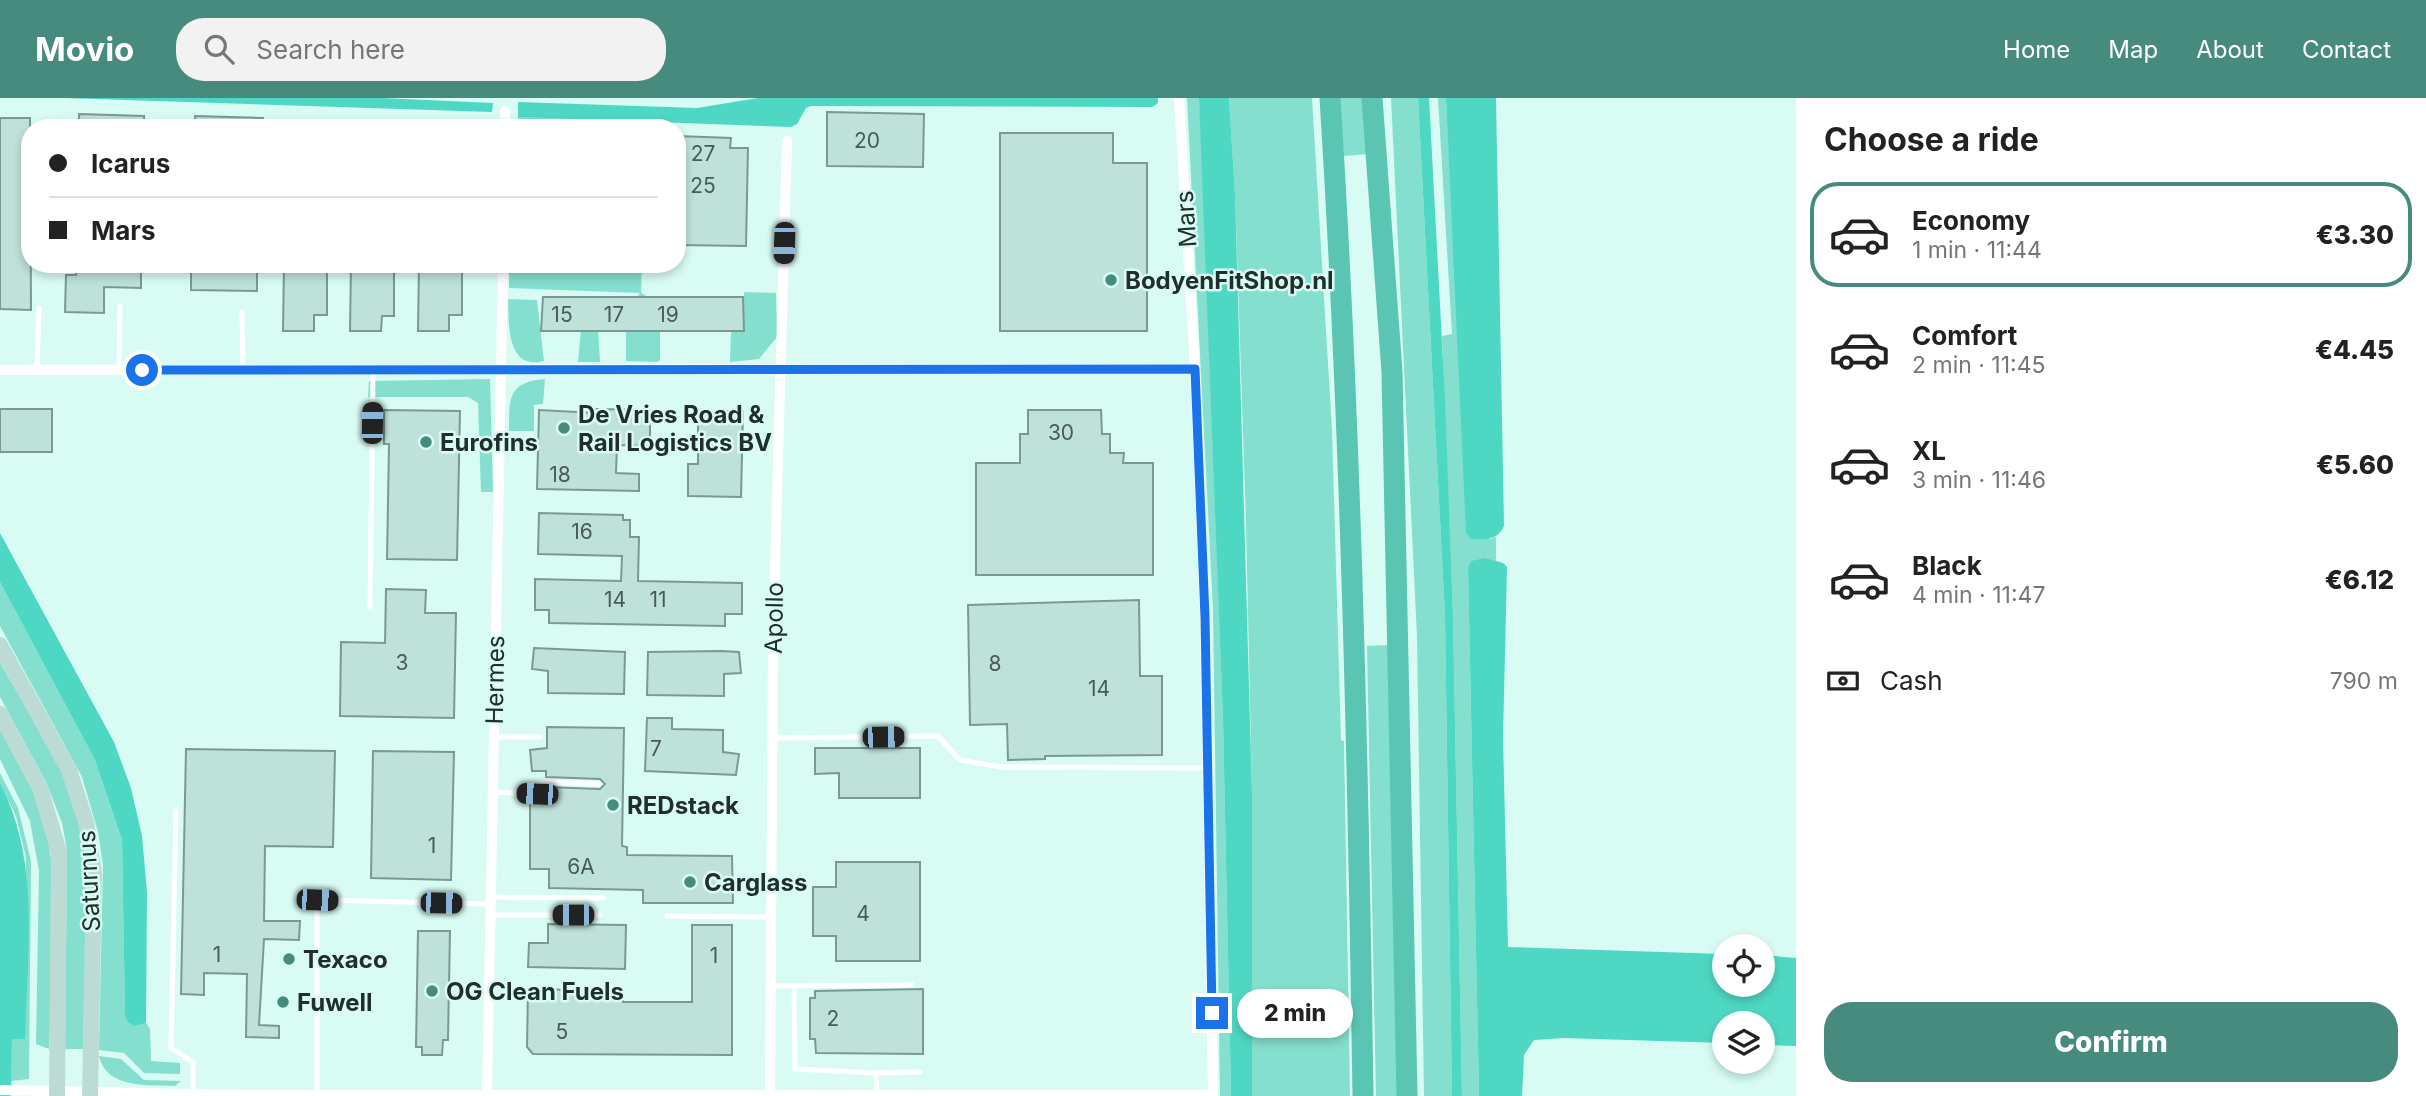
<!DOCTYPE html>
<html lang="en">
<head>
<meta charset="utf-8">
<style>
	:root { --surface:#fff; --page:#f2f2f2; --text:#222; --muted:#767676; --line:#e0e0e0; --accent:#478b7f }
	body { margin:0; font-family:Inter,sans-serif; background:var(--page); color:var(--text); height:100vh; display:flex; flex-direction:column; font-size:26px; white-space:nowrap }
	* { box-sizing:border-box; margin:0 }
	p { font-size:23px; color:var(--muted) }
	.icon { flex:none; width:38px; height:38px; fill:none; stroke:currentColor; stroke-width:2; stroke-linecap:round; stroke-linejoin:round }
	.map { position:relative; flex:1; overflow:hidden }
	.sheet { display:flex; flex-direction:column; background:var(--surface); width:630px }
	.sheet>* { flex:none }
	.guide { position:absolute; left:21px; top:21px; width:665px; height:154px; border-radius:28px; box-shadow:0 4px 10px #0003; display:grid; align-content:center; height:154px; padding:0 28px; background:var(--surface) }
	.fabs { position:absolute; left:1712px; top:836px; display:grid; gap:14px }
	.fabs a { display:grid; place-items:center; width:63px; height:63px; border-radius:50%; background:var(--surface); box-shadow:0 4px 10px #0003; font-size:35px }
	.end { position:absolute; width:32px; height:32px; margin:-16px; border:9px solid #1a73e8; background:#fff; box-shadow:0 0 0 4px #fff }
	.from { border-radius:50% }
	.bubble { position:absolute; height:49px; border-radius:24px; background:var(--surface); box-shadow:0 4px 10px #0003; font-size:23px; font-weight:800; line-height:49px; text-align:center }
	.car { position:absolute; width:21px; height:42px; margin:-21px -10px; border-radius:9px; box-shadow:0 0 5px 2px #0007; background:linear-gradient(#222 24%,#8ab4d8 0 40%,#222 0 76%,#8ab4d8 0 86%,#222 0) }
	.guide b { display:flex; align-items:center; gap:24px; height:66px; font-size:26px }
	.guide b+b { border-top:2px solid var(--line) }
	.guide i { width:18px; height:18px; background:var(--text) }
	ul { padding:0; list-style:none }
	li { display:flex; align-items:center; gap:21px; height:105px; margin:0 14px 10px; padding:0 14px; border:4px solid transparent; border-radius:28px }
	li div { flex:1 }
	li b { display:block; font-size:26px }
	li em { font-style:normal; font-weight:800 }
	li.on { border-color:var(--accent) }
	li>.icon { width:63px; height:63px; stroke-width:1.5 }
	h2 { padding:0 28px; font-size:32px; line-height:84px }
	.pay { display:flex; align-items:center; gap:18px; height:77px; padding:0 28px; font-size:26px }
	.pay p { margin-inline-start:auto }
	.button { display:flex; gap:14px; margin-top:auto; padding:14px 28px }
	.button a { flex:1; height:80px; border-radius:28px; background:var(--accent); color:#fff; font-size:28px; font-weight:800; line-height:80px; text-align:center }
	header { display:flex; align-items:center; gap:42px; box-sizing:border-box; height:98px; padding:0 35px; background:var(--accent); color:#fff }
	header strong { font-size:33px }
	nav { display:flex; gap:38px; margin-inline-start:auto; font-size:24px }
	.search { width:490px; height:63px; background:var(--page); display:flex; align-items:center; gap:18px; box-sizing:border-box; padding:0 24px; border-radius:28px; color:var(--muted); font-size:26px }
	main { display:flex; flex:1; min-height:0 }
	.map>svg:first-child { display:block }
	.green { fill:#84dfce }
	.water { fill:#4ed8c3 }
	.building { fill:#bee1d9; stroke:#799a93; stroke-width:2 }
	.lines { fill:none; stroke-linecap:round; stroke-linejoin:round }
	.service { stroke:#fff; stroke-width:5 }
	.minor { stroke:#fff; stroke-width:10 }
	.secondary { stroke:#bddbd5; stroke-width:16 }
	.motorway { stroke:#5ac5b3; stroke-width:21 }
	.route { stroke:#1a73e8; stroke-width:9 }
	.poi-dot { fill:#478b7f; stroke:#d8fcf4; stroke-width:2.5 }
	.labels { text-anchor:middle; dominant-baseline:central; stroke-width:5; stroke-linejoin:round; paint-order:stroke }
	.number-label { font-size:21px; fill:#485b56 }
	.street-label { font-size:24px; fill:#212e2b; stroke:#d8fcf4 }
	.poi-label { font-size:24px; font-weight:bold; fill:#212e2b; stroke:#d8fcf4; text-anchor:start }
</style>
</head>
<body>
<header>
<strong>Movio</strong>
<div class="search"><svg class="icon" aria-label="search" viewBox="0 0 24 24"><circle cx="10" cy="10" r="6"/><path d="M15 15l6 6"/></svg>Search here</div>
<nav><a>Home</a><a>Map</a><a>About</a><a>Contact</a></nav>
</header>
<main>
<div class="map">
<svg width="1796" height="998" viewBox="0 0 1796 998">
	<rect width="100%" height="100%" fill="#d8fcf4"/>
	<path class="green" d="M 1187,0 L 1199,0 L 1201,32 L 1223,623 L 1231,998 L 1220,998 L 1213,512 Z
		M 1229,0 L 1312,0 L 1332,332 L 1341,642 L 1344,643 L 1350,998 L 1252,998 L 1252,695 L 1246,423 L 1235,96 Z
		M 1339,0 L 1364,0 L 1368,56 L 1344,58 Z
		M 1391,0 L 1418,0 L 1445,518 L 1452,998 L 1424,998 L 1417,539 Z
		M 1438,0 L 1446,0 L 1456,195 L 1490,441 L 1496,439 L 1496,463 L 1486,460 L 1468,470 L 1479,998 L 1462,998 L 1453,518 L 1442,238 L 1452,236 Z
		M 518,19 L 647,24 L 647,30 L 518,30 Z
		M 509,166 L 642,166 L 641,195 L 648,199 L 649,233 L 660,233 L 660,262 L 657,264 L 626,263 L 626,233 L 636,233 L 637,199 L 640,195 L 509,190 Z
		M 744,194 L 776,195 L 777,239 L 759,261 L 730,264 L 731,233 L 744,233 Z
		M 584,199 L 596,199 L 600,264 L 578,264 L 581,231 L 584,230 Z
		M 508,201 L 537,202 L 544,263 C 506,273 509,224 508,201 Z
		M 490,281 L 493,394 L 481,394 L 478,305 L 468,299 L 368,299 L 369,283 Z
		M 545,281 L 543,306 L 534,307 L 534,333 L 509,333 C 509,300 508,284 545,281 Z
		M 0,484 L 95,662 L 122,742 L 125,918 L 128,925 L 135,928 L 146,925 L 150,931 L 151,963 L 180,965 L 180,976 L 144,975 L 124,955 L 99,952 L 103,767 L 98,734 L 82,679 L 0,528 Z
		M 1389,547 L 1399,998 L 1376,998 L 1367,548 Z
		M 0,564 C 29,617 69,672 81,732 C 94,796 84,885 83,951 L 65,951 L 67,752 L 62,725 L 46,684 L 0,599 Z
		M 0,632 C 16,661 35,691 44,724 C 62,791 51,881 49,951 L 36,946 L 39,773 L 30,723 L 0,661 Z
		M 0,675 L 18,710 L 31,763 L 29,981 L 11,983 L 12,941 L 24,941 L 26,759 L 16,718 L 0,685 Z
		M 99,958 L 121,961 L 144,982 L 181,983 L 175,988 C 149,987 106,991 99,958 Z"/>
	<path class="water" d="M 63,0 L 382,0 L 493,5 L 492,14 Z
		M 758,0 L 1158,0 L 1158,5 L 1152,9 L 811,8 L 806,10 L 797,26 L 791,29 L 518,19 L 518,4 L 697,10 Z
		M 1199,0 L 1229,0 L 1235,96 L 1252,695 L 1252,998 L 1231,998 L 1223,623 Z
		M 1418,0 L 1429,0 L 1445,300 L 1453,518 L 1462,998 L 1452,998 L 1445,518 Z
		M 1446,0 L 1496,0 L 1504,428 C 1497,443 1487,441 1471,441 L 1466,435 Z
		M 0,435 L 114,644 L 131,690 L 142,738 L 147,794 L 146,925 L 135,928 L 128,925 L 125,918 L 122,742 L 95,662 L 0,484 Z
		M 1486,460 L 1503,465 L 1507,469 L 1503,640 L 1508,849 L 1724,856 L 1724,887 L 1762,887 L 1762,857 L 1796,860 L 1796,948 L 1762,947 L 1762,926 L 1724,926 L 1724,945 L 1564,940 L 1534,942 L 1524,957 L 1522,998 L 1479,998 L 1468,470 L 1471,463 Z
		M 0,685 C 41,764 27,855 25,941 L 12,941 L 11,998 L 0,998 Z"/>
	<path class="building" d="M 827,14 L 924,16 L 923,69 L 827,68 Z
		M 79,16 L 144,18 L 144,30 L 79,30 Z
		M 195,18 L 263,20 L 263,30 L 195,30 Z
		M 0,20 L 30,20 L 31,212 L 0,211 Z
		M 1000,35 L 1113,35 L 1113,65 L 1147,65 L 1147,233 L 1000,233 Z
		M 677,38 L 731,40 L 730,50 L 748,50 L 746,148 L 677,147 Z
		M 76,166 L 141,166 L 141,190 L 104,189 L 104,215 L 65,214 L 66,177 L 76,177 Z
		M 191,166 L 257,166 L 257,193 L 191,192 Z
		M 284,166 L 327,166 L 327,217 L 314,217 L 314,233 L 283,233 Z
		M 351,166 L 394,166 L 394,218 L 382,218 L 381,233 L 350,233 Z
		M 419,166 L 462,166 L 462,217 L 449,217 L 449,233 L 418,233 Z
		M 543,199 L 743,199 L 744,233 L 541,233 Z
		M 0,311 L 52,311 L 52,354 L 0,354 Z
		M 596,311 L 650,312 L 650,348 L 617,347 L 616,375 L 639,376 L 639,393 L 537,391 L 539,312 L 596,315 Z
		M 384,312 L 460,313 L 457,462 L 387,461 L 389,346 L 384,346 Z
		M 1028,312 L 1101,312 L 1102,336 L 1110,336 L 1110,355 L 1124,355 L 1123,365 L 1153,365 L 1153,477 L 976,477 L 976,365 L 1020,365 L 1020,336 L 1028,336 Z
		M 729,313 L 743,313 L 741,399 L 688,398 L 688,366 L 698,366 L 698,315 Z
		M 539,415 L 623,417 L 623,422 L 630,422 L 630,439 L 639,439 L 638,483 L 742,485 L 742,516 L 725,516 L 725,528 L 549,525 L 549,512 L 535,512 L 535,481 L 621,483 L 622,458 L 538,456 Z
		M 386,491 L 426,492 L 425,515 L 456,515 L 454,620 L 340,618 L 341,544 L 385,545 Z
		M 1139,502 L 1140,578 L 1162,578 L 1162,657 L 1045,658 L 1045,661 L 1008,662 L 1007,626 L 970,627 L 968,507 Z
		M 534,550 L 625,554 L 624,596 L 548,595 L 548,573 L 532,571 Z
		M 722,553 L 739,554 L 741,575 L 724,576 L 724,598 L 647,597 L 648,554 Z
		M 647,620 L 672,620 L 672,631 L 723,632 L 723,654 L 739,656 L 736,677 L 645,673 Z
		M 547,629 L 624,630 L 622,748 L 627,749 L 627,757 L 732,758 L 733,805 L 643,805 L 643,792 L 549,790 L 549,771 L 530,771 L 530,702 L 546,702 L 546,689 L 600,691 L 605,686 L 600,681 L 546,679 L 546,673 L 532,673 L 530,652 L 547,650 Z
		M 815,650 L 920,650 L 920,700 L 839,700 L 839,675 L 815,676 Z
		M 186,651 L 335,653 L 333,749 L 265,748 L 264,823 L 300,823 L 299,842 L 264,841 L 259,927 L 279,928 L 279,940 L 246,939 L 247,876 L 204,875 L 204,897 L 181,896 Z
		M 373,653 L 454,654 L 451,782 L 371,780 Z
		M 836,764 L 920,764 L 920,863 L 836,863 L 836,838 L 813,838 L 813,789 L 836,789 Z
		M 548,826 L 626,827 L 625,871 L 528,869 L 529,845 L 548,845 Z
		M 692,827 L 732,827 L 732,957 L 533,956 L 527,949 L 528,891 L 623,893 L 623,904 L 692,904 Z
		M 418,833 L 450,833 L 448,942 L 443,942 L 442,957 L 422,957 L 422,949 L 416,949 Z
		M 923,891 L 923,956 L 816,955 L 815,941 L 810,941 L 810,900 L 815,900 L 815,893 Z"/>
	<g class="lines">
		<path class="service" d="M 242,214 L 243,272
			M 37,272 L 39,210
			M 119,272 L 120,208
			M 370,510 L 373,273
			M 494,639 L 540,639
			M 772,640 L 938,638 L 960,662 L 1001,669 L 1207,670
			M 493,694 L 537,696 L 539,687 L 544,684 L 600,686
			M 176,713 L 171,950 L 193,964 L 193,996
			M 491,799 L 604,800
			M 490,817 L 600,817
			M 667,818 L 771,819
			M 771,888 L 912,887
			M 794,888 L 795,971 L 876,975
			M 317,997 L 317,802 L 490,806
			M 877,997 L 876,975 L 920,974"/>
		<path class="minor" d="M 1179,0 L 1195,271 L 1205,519 L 1213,998
			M 505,30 L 505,13
			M 0,272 L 1195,271
			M 0,992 L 237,997 L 1213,997
			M 770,997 L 773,540 L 787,43
			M 487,998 L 503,166"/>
		<path class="secondary" d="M 0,547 L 69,672 L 86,724 L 94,776 L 90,998
			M 0,616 L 40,690 L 59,754 L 57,998"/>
		<path class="motorway" d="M 1330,0 C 1351,333 1358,665 1363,998
			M 1372,0 L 1392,274 L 1407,998"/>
	</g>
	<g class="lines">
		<path class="route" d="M 142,272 L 1195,271 L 1205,519 L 1212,915"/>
	</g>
	<g class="poi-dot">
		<circle cx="1111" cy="182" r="7"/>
		<circle cx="564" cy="330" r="7"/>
		<circle cx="426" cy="344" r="7"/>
		<circle cx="613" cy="707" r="7"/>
		<circle cx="690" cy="784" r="7"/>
		<circle cx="289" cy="861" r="7"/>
		<circle cx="432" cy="893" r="7"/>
		<circle cx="283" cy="904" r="7"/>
	</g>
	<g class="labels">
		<g class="number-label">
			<text x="867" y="42">20</text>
			<text x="703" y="55">27</text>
			<text x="703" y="87">25</text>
			<text x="562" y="216">15</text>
			<text x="614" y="216">17</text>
			<text x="668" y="216">19</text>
			<text x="1061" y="334">30</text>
			<text x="560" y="376">18</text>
			<text x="582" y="433">16</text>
			<text x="615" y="501">14</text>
			<text x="658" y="501">11</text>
			<text x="402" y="564">3</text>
			<text x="995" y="565">8</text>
			<text x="1099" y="590">14</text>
			<text x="656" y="650">7</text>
			<text x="432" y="747">1</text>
			<text x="581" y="768">6A</text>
			<text x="863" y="815">4</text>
			<text x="217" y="856">1</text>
			<text x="714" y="857">1</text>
			<text x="833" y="920">2</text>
			<text x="562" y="933">5</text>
		</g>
		<g class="street-label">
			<text transform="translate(1186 121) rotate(-94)">Mars</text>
			<text transform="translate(774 520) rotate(-89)">Apollo</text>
			<text transform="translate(495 582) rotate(-89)">Hermes</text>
			<text transform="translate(89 783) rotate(-93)">Saturnus</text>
		</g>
		<g class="poi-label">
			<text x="1125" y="182">BodyenFitShop.nl</text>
			<text x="578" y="316">De Vries Road &amp;<tspan x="578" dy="28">Rail Logistics BV</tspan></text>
			<text x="440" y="344">Eurofins</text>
			<text x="627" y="707">REDstack</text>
			<text x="704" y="784">Carglass</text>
			<text x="303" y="861">Texaco</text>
			<text x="446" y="893">OG Clean Fuels</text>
			<text x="297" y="904">Fuwell</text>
		</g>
	</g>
</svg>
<div class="fabs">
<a><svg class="icon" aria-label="locate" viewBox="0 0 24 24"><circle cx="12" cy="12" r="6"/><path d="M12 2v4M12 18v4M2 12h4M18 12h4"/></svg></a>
<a><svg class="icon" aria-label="layers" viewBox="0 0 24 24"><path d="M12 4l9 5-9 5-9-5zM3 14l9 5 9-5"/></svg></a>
</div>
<i class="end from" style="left:142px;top:272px"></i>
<i class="end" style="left:1212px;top:915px"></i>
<div class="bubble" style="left:1237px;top:891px;width:116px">2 min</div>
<i class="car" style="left:784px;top:145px;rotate:182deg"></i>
<i class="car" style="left:372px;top:325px;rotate:1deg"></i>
<i class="car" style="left:883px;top:639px;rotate:89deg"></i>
<i class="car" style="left:537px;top:696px;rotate:272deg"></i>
<i class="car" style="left:317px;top:802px;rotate:92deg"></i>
<i class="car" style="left:441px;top:805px;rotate:91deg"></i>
<i class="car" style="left:573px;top:817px;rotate:270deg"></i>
<div class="guide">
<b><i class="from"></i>Icarus</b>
<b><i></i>Mars</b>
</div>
</div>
<section class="sheet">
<h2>Choose a ride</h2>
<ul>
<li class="on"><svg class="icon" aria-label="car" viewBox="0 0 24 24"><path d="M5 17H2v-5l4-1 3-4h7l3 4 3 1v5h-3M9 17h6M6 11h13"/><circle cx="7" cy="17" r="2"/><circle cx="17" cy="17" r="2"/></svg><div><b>Economy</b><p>1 min · 11:44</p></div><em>€3.30</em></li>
<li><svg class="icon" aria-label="car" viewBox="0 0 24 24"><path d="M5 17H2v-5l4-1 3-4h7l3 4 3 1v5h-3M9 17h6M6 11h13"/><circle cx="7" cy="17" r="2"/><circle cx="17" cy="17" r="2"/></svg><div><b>Comfort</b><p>2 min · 11:45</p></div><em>€4.45</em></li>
<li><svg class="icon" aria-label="car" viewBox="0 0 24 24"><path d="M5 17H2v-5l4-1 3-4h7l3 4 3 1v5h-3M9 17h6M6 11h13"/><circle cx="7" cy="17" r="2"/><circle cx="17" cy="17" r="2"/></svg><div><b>XL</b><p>3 min · 11:46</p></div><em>€5.60</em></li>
<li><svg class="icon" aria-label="car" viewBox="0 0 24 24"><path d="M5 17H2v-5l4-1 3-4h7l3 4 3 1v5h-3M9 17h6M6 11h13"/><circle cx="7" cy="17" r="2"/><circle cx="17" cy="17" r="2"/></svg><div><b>Black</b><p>4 min · 11:47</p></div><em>€6.12</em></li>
</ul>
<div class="pay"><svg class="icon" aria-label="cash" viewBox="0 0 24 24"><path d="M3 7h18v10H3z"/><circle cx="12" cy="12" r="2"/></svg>Cash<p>790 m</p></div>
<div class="button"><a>Confirm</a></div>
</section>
</main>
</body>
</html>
